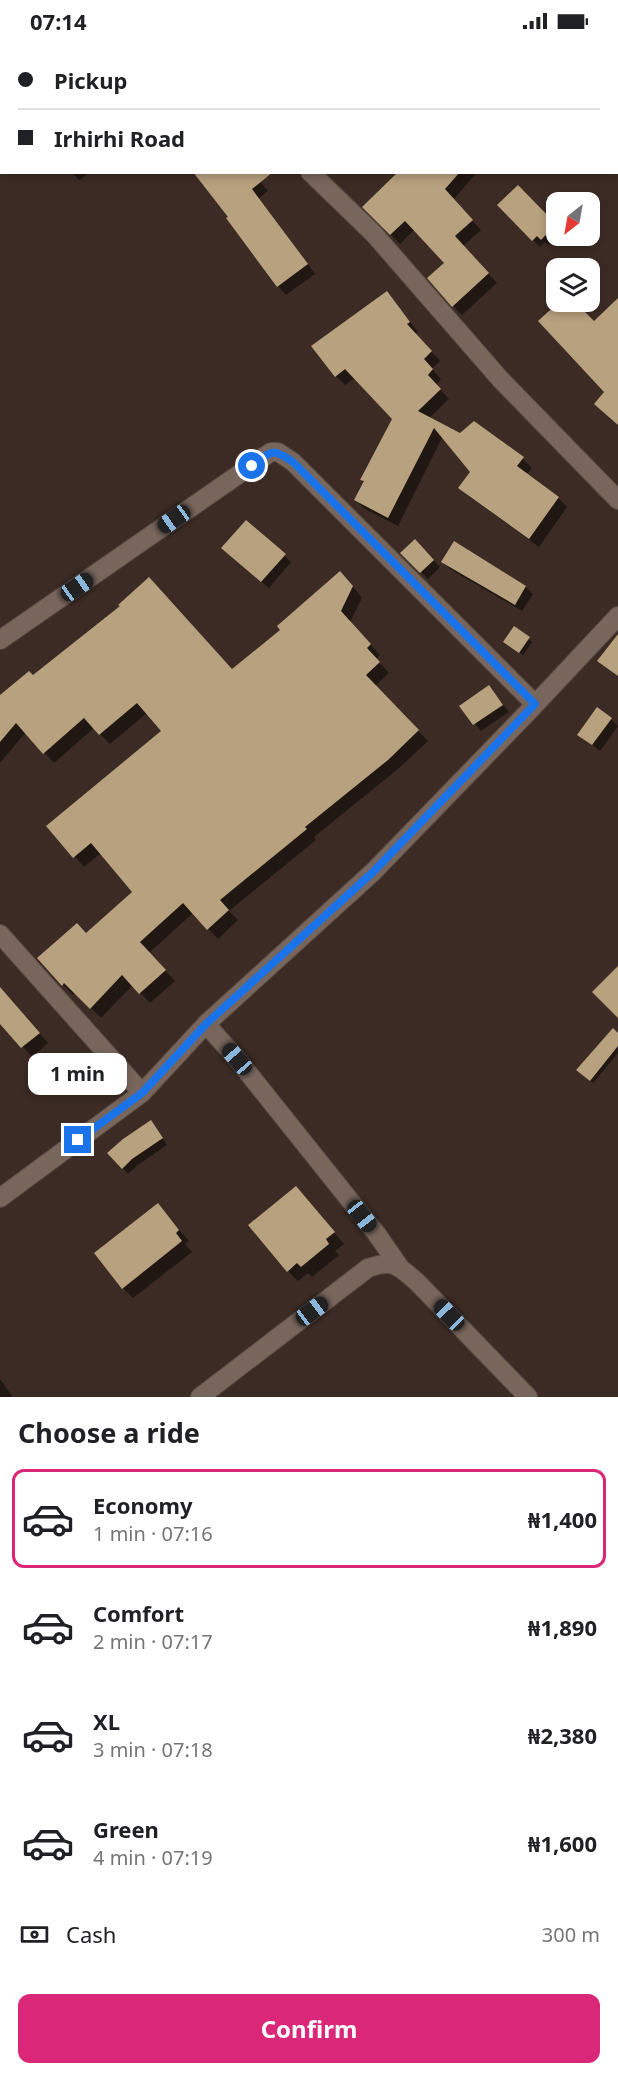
<!DOCTYPE html>
<html lang="en">
<head>
<meta charset="utf-8">
<style>
	:root { --surface:#fff; --page:#f2f2f2; --text:#202124; --muted:#757577; --line:#e0e0e0; --accent:#db2777 }
	body { margin:0; font-family:"Noto Sans",sans-serif; background:var(--page); color:var(--text); height:100vh; display:flex; flex-direction:column; font-size:22px; white-space:nowrap }
	* { box-sizing:border-box; margin:0 }
	p { font-size:20px; color:var(--muted) }
	.icon { flex:none; width:33px; height:33px; fill:none; stroke:currentColor; stroke-width:2; stroke-linecap:round; stroke-linejoin:round }
	.map { position:relative; height:1355px; overflow:hidden }
	.sheet { display:flex; flex-direction:column; background:var(--surface); flex:1 }
	.sheet>* { flex:none }
	.guide { position:absolute; left:0px; top:0px; width:618px; height:132px; box-shadow:0 3px 9px #0003; display:grid; align-content:center; height:132px; padding:0 18px; background:var(--surface) }
	.needle { width:39px; rotate:211deg }
	.tools { position:absolute; left:546px; top:150px; display:grid; gap:12px }
	.tools a { display:grid; place-items:center; width:54px; height:54px; border-radius:12px; background:var(--surface); box-shadow:0 3px 9px #0003; font-size:30px }
	.end { position:absolute; width:27px; height:27px; margin:-14px; border:8px solid #1a73e8; background:#fff; box-shadow:0 0 0 3px #fff }
	.from { border-radius:50% }
	.bubble { position:absolute; height:42px; border-radius:12px; background:var(--surface); box-shadow:0 3px 9px #0003; font-size:20px; font-weight:700; line-height:42px; text-align:center }
	.car { position:absolute; width:18px; height:36px; margin:-18px -9px; border-radius:8px; box-shadow:0 0 4px 2px #0007; background:linear-gradient(#222 24%,#8ab4d8 0 40%,#222 0 76%,#8ab4d8 0 86%,#222 0) }
	.guide b { display:flex; align-items:center; gap:21px; height:57px; font-size:22px }
	.guide b+b { border-top:2px solid var(--line) }
	.guide i { width:15px; height:15px; background:var(--text) }
	ul { padding:0; list-style:none }
	li { display:flex; align-items:center; gap:18px; height:99px; margin:0 12px 9px; padding:0 6px; border:3px solid transparent; border-radius:12px }
	li div { flex:1 }
	li b { display:block; font-size:22px }
	li em { font-style:normal; font-weight:700 }
	li.active { border-color:var(--accent) }
	li>.icon { width:54px; height:54px; stroke-width:1.5 }
	h2 { padding:0 18px; font-size:27px; line-height:72px }
	.pay { display:flex; align-items:center; gap:15px; height:66px; padding:0 18px; font-size:22px }
	.pay p { margin-inline-start:auto }
	.button { display:flex; gap:12px; margin-top:auto; padding:12px 18px }
	.button a { flex:1; height:69px; border-radius:12px; background:var(--accent); color:#fff; font-size:24px; font-weight:700; line-height:69px; text-align:center }
	.status { display:flex; justify-content:space-between; align-items:center; height:42px; padding:0 30px; background:var(--surface); direction:ltr }
	.status svg { height:16px; fill:currentColor }
	.map>svg:first-child { display:block }
	.shadow { fill:#0007 }
	.building { fill:#b7a17e }
	.lines { fill:none; stroke-linecap:round; stroke-linejoin:round }
	.minor-casing { stroke:#574a43; stroke-width:20 }
	.minor { stroke:#78655c; stroke-width:18 }
	.route { stroke:#1a73e8; stroke-width:8 }
</style>
</head>
<body>
<div class="status"><b>07:14</b><svg viewBox="0 0 49 12"><path d="M0 12V9h3v3zM5 12V6h3v6zM10 12V3h3v9zM15 12V0h3v12zM26 1h20v11H26zM47 4h2v5h-2z"/></svg></div>
<div class="map">
<svg width="618" height="1355" viewBox="0 0 618 1355">
	<rect width="100%" height="100%" fill="#3c2b24"/>
	<path class="shadow" d="M 0,0 L 88,0 L 89,2 L 2,2 L 2,101 L 0,102 Z
		M 358,0 L 431,0 L 429,2 L 356,2 Z
		M 515,0 L 618,0 L 618,24 L 616,26 L 616,2 L 515,2 Z
		M 71,130 L 91,130 L 79,138 Z
		M 400,130 L 477,130 L 453,158 L 481,188 L 463,204 L 497,241 L 462,273 L 453,264 L 446,221 L 415,187 L 400,202 L 365,165 Z
		M 253,131 L 268,149 L 259,156 L 315,232 L 286,253 L 278,244 L 228,177 Z
		M 518,145 L 556,184 L 556,194 L 559,194 L 549,203 L 545,200 L 540,205 L 499,163 Z
		M 387,251 L 418,290 L 415,292 L 440,319 L 432,327 L 441,337 L 436,343 L 449,357 L 429,376 L 460,392 L 523,417 L 532,426 L 526,433 L 558,456 L 567,465 L 539,505 L 470,455 L 460,446 L 472,430 L 443,394 L 398,484 L 365,467 L 356,458 L 365,440 L 362,437 L 394,377 L 355,336 L 345,343 L 336,334 Z
		M 415,499 L 440,525 L 428,537 L 402,511 Z
		M 230,513 L 284,513 L 291,520 L 269,546 Z
		M 443,520 L 494,526 L 526,545 L 533,552 L 522,569 L 450,527 Z
		M 350,541 L 362,556 L 350,580 L 380,613 L 376,617 L 389,631 L 375,644 L 428,699 L 398,727 L 314,795 L 316,798 L 229,869 L 238,878 L 218,897 L 193,871 L 149,911 L 175,939 L 150,961 L 133,943 L 101,976 L 75,950 L 73,953 L 39,917 L 86,893 L 134,851 L 101,811 L 84,825 L 48,784 L 163,690 L 147,671 L 110,702 L 94,686 L 54,721 L 26,690 L 0,721 L 0,655 L 33,635 L 233,629 Z
		M 515,587 L 532,600 L 523,613 L 508,603 Z
		M 489,645 L 509,670 L 481,689 L 461,664 Z
		M 611,677 L 618,684 L 600,709 L 579,692 Z
		M 0,946 L 48,1001 L 32,1015 L 0,980 Z
		M 618,993 L 618,1011 L 593,1041 L 581,1031 Z
		M 156,1086 L 167,1103 L 138,1123 L 128,1132 L 109,1111 Z
		M 296,1146 L 344,1202 L 335,1209 L 339,1213 L 312,1235 L 308,1231 L 298,1239 L 288,1229 Z
		M 157,1163 L 189,1199 L 185,1202 L 192,1210 L 133,1256 L 123,1246 Z
		M 0,1337 L 12,1354 L 10,1355 L 0,1355 Z"/>
	<path class="building" d="M 193,130 L 273,130 L 252,147 L 308,222 L 277,245 L 226,176 L 228,175 Z
		M 398,130 L 460,130 L 445,147 L 473,178 L 455,194 L 489,231 L 452,265 L 427,236 L 444,221 L 405,179 L 390,193 L 362,165 Z
		M 518,143 L 556,182 L 541,198 L 537,194 L 532,199 L 497,163 Z
		M 387,249 L 410,280 L 407,282 L 432,309 L 424,317 L 433,327 L 428,333 L 441,347 L 418,369 L 460,391 L 474,379 L 524,415 L 517,424 L 559,455 L 529,497 L 458,446 L 470,430 L 434,386 L 388,476 L 354,458 L 364,439 L 360,438 L 392,377 L 345,327 L 335,335 L 311,304 Z
		M 618,256 L 618,383 L 594,362 L 604,350 L 538,279 L 559,260 L 575,260 L 594,279 Z
		M 246,478 L 286,512 L 261,540 L 221,506 Z
		M 415,497 L 434,518 L 420,531 L 400,511 Z
		M 454,499 L 526,544 L 515,563 L 441,520 Z
		M 340,529 L 353,544 L 341,569 L 371,602 L 367,606 L 380,620 L 366,633 L 419,688 L 388,718 L 305,785 L 307,787 L 220,858 L 229,868 L 207,888 L 183,861 L 140,900 L 166,928 L 139,952 L 122,933 L 90,967 L 64,941 L 62,944 L 37,916 L 77,881 L 86,891 L 132,850 L 91,801 L 73,816 L 46,784 L 161,689 L 137,661 L 99,693 L 84,676 L 43,712 L 16,681 L 0,700 L 0,653 L 29,629 L 33,633 L 120,564 L 118,563 L 149,535 L 232,627 L 280,588 L 277,584 Z
		M 514,584 L 530,595 L 519,611 L 503,600 Z
		M 618,592 L 618,634 L 597,619 Z
		M 489,643 L 503,663 L 473,683 L 459,664 Z
		M 597,665 L 612,676 L 592,703 L 577,693 Z
		M 618,924 L 618,976 L 592,950 Z
		M 0,945 L 40,991 L 21,1006 L 0,982 Z
		M 613,986 L 618,991 L 618,1004 L 590,1039 L 576,1028 Z
		M 151,1078 L 163,1096 L 132,1117 L 122,1127 L 107,1111 L 123,1097 Z
		M 296,1144 L 335,1190 L 326,1197 L 329,1202 L 301,1225 L 297,1221 L 287,1230 L 248,1183 Z
		M 158,1161 L 179,1188 L 176,1191 L 182,1199 L 122,1247 L 94,1211 Z"/>
	<g class="lines">
		<g class="minor-casing">
			<path id="minor" d="M 174,0 L 175,2
				M 501,0 L 503,2
				M 616,110 L 618,112
				M 310,130 L 374,192 L 501,338 L 618,458
				M 0,598 L 271,410 L 278,410 L 293,420 L 535,662
				M 0,892 L 142,1051
				M 206,982 L 237,1017 L 376,1191 L 399,1224
				M 0,1156 L 142,1051 L 206,982 L 373,830 L 529,669 L 618,574
				M 200,1355 L 368,1226 C 394,1217 398,1224 417,1240 L 528,1355"/>
		</g>
		<use href="#minor" class="minor"/>
	</g>
	<g class="lines">
		<path class="route" d="M 78,1098 L 142,1051 L 206,982 L 373,830 L 535,662 L 293,420 C 271,405 272,409 252,424"/>
	</g>
</svg>
<div class="tools">
<a><svg class="needle" viewBox="-14 -14 28 28"><path d="M0-13l5 13h-10z" fill="#e53935"/><path d="M0 13l5-13h-10z" fill="#757577"/></svg></a>
<a><svg class="icon" aria-label="layers" viewBox="0 0 24 24"><path d="M12 4l9 5-9 5-9-5zM3 14l9 5 9-5"/></svg></a>
</div>
<i class="end from" style="left:252px;top:424px"></i>
<i class="end" style="left:78px;top:1098px"></i>
<div class="bubble" style="left:28px;top:1011px;width:99px">1 min</div>
<i class="car" style="left:174px;top:477px;rotate:235deg"></i>
<i class="car" style="left:77px;top:545px;rotate:55deg"></i>
<i class="car" style="left:237px;top:1017px;rotate:319deg"></i>
<i class="car" style="left:362px;top:1174px;rotate:142deg"></i>
<i class="car" style="left:312px;top:1269px;rotate:53deg"></i>
<i class="car" style="left:449px;top:1273px;rotate:316deg"></i>
<div class="guide">
<b><i class="from"></i>Pickup</b>
<b><i></i>Irhirhi Road</b>
</div>
</div>
<section class="sheet">
<h2>Choose a ride</h2>
<ul>
<li class="active"><svg class="icon" aria-label="car" viewBox="0 0 24 24"><path d="M5 17H2v-5l4-1 3-4h7l3 4 3 1v5h-3M9 17h6M6 11h13"/><circle cx="7" cy="17" r="2"/><circle cx="17" cy="17" r="2"/></svg><div><b>Economy</b><p>1 min · 07:16</p></div><em>₦1,400</em></li>
<li><svg class="icon" aria-label="car" viewBox="0 0 24 24"><path d="M5 17H2v-5l4-1 3-4h7l3 4 3 1v5h-3M9 17h6M6 11h13"/><circle cx="7" cy="17" r="2"/><circle cx="17" cy="17" r="2"/></svg><div><b>Comfort</b><p>2 min · 07:17</p></div><em>₦1,890</em></li>
<li><svg class="icon" aria-label="car" viewBox="0 0 24 24"><path d="M5 17H2v-5l4-1 3-4h7l3 4 3 1v5h-3M9 17h6M6 11h13"/><circle cx="7" cy="17" r="2"/><circle cx="17" cy="17" r="2"/></svg><div><b>XL</b><p>3 min · 07:18</p></div><em>₦2,380</em></li>
<li><svg class="icon" aria-label="car" viewBox="0 0 24 24"><path d="M5 17H2v-5l4-1 3-4h7l3 4 3 1v5h-3M9 17h6M6 11h13"/><circle cx="7" cy="17" r="2"/><circle cx="17" cy="17" r="2"/></svg><div><b>Green</b><p>4 min · 07:19</p></div><em>₦1,600</em></li>
</ul>
<div class="pay"><svg class="icon" aria-label="cash" viewBox="0 0 24 24"><path d="M3 7h18v10H3z"/><circle cx="12" cy="12" r="2"/></svg>Cash<p>300 m</p></div>
<div class="button"><a>Confirm</a></div>
</section>
</body>
</html>
